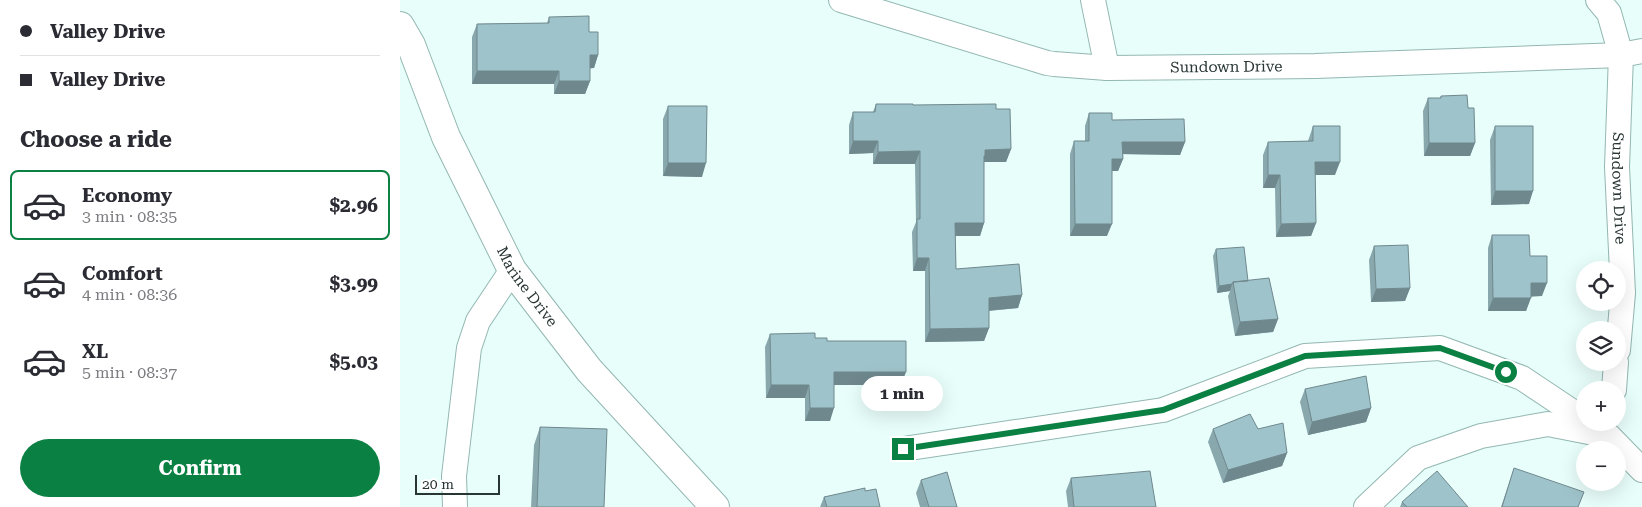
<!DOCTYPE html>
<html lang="en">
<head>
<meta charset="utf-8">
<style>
	:root { --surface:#fff; --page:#f7f7f7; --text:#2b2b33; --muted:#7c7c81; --line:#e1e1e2; --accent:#0b8043 }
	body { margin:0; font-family:"Roboto Serif",serif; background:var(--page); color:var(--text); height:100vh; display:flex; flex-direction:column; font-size:19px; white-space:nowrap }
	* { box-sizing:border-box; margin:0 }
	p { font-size:16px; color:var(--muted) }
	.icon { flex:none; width:28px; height:28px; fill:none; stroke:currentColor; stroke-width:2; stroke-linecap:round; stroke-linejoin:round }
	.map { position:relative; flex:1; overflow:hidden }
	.sheet { display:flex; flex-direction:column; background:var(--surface); width:400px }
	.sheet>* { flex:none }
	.hud { display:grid; align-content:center; height:110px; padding:0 20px; background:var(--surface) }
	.controls { position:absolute; left:1176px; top:261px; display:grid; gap:10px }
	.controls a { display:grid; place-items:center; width:50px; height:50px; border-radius:50%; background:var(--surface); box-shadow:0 5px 20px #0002; font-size:25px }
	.scale { position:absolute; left:15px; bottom:12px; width:85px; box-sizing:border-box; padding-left:5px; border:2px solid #273533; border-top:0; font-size:14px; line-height:18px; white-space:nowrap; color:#273533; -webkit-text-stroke:4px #fff; paint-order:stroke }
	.end { position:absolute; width:22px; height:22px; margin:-11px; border:6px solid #0b8043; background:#fff; box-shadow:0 0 0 2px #fff }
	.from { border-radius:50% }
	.bubble { position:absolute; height:35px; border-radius:18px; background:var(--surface); box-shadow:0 5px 20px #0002; font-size:16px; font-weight:700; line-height:35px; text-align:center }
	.hud b { display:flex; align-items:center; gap:18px; height:48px; font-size:19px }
	.hud b+b { border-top:1px solid var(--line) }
	.hud i { width:12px; height:12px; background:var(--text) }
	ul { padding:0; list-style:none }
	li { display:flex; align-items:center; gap:15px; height:70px; margin:0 10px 8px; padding:0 10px; border:2px solid transparent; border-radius:8px }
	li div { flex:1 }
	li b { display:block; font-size:19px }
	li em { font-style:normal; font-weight:700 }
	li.active { border-color:var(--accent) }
	li>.icon { width:45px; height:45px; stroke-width:1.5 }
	h2 { padding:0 20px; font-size:22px; line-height:60px }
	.action { display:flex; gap:10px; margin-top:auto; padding:10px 20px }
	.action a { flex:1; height:58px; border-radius:30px; background:var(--accent); color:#fff; font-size:20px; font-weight:700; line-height:58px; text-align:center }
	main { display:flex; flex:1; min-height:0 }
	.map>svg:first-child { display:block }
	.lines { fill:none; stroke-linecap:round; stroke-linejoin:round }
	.street-casing { stroke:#93b7b1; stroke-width:26 }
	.secondary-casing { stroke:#93b7b1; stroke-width:30 }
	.street { stroke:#fff; stroke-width:24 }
	.secondary { stroke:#fff; stroke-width:28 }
	.wall { fill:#89a8ae }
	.shaded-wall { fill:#6f888d }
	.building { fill:#9fc3ca; stroke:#6f888d }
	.route { stroke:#0b8043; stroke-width:6 }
	.labels { text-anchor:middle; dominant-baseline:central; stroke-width:4; stroke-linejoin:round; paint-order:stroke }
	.street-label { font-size:15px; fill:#273533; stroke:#fff }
</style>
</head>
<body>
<main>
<section class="sheet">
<div class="hud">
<b><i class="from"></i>Valley Drive</b>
<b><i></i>Valley Drive</b>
</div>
<h2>Choose a ride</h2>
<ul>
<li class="active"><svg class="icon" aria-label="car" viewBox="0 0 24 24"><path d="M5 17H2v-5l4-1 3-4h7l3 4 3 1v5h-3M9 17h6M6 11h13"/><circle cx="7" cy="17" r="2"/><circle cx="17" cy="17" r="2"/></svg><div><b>Economy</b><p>3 min · 08:35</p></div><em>$2.96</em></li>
<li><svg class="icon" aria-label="car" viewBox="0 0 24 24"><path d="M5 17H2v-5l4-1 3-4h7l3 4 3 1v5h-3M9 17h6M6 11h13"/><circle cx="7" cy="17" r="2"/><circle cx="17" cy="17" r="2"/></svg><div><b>Comfort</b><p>4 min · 08:36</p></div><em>$3.99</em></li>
<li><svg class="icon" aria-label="car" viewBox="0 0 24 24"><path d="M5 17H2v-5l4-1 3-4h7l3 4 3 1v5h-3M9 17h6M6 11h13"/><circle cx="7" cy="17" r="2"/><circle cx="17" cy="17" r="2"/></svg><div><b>XL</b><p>5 min · 08:37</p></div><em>$5.03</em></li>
</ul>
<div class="action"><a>Confirm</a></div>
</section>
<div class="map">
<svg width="1242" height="507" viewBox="0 0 1242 507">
	<rect width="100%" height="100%" fill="#e8fefb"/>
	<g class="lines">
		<g class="street-casing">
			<g id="street">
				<path id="s1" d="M 441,0 L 647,63 L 654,64 L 707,68 L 915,66 L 1221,55 L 1242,51"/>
				<path d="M 693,0 L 707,68"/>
				<path id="s2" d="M 1198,0 L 1209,13 L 1221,55 L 1217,167 L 1223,293 L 1218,350"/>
				<path d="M 1214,390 L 1216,362"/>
				<path d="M 503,449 L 763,410 L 905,356 L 1040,348 L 1122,378 L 1185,420"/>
				<path d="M 55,507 L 54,476 L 69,348 L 78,321 L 112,270"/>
				<path d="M 966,507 L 1018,458 L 1081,436 L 1148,424 L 1209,436 L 1242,470"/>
			</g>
		</g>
		<g class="secondary-casing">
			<g id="secondary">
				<path id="s3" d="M 0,26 L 11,45 L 46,137 L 112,270 L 189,370 L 315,507"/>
			</g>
		</g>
		<use href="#street" class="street"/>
		<use href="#secondary" class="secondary"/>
	</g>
	<path class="wall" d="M 149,17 L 189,32 L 198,55 L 194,68 L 190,68 L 190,81 L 185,94 L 154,94 L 154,84 L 72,84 L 72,37 L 77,24 L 147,23 Z
		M 1041,96 L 1068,108 L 1075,143 L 1070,156 L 1024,156 L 1023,111 L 1028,98 L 1040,98 Z
		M 476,104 L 596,109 L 611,149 L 606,162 L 584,162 L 584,223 L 580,236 L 555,236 L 556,269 L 622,295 L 618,308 L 589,311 L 589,328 L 584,341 L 525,342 L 525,271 L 513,271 L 512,232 L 516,222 L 515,164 L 473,164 L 473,153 L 449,154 L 449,125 L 453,112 L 473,112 Z
		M 268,106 L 302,177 L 263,176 L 263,119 Z
		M 689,113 L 785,142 L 780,155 L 723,154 L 723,159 L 718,171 L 712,171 L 707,236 L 670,236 L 670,154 L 674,141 L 685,141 L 685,126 Z
		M 913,126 L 935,175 L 915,175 L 916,223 L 911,236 L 876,237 L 875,188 L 863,188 L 863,155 L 868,142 L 908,141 Z
		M 1095,126 L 1129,204 L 1091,205 L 1090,140 Z
		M 1092,235 L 1130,256 L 1142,296 L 1131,296 L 1126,311 L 1088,311 L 1088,248 Z
		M 974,246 L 1010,288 L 1005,301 L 971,302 L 969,260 Z
		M 816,249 L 848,281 L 878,319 L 873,332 L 835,336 L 828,296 L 830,291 L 817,293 L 813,256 Z
		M 370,334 L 415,338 L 427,341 L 501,385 L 434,385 L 430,421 L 405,421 L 405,398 L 366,398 L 365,347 Z
		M 905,389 L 971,408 L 966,422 L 908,435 L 900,402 Z
		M 140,427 L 204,507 L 131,507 L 134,445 Z
		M 813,429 L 858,429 L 887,453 L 882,466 L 823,483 L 808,442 Z
		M 1114,468 L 1178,507 L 1101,507 Z
		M 671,478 L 756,507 L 668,507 L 666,491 Z
		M 521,480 L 557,507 L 520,507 L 516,493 Z
		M 465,491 L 480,507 L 420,507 L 424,497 Z
		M 1002,502 L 1068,507 L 1000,507 Z"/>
	<path class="shaded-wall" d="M 190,55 L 198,55 L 194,68 L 185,69 Z
		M 77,71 L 159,71 L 154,84 L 72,84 Z
		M 159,81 L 190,81 L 185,94 L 154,94 Z
		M 453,141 L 478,141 L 473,153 L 449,154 Z
		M 722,142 L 785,142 L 780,155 L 718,154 Z
		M 1029,143 L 1075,143 L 1070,156 L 1024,156 Z
		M 611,149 L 606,162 L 583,162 L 585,150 Z
		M 520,151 L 515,164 L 473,164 L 478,152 Z
		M 712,159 L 723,159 L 718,171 L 707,171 Z
		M 915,162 L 940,162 L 935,175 L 910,175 Z
		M 268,163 L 306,163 L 302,177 L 263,176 Z
		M 868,175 L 880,175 L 875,188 L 863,188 Z
		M 1095,191 L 1133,191 L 1129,204 L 1091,205 Z
		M 555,223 L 584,223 L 580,236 L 551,236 Z
		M 916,223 L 911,236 L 876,237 L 881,224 Z
		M 675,224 L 712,224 L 707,236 L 670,236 Z
		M 517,258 L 529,258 L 525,271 L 513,271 Z
		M 1131,283 L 1147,283 L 1142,296 L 1126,297 Z
		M 832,284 L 830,291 L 817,293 L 819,286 Z
		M 1010,288 L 1005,301 L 971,302 L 976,289 Z
		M 622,295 L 618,308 L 584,311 L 589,298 Z
		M 1093,298 L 1131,298 L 1126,311 L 1088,311 Z
		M 878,319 L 873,332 L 835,336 L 840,322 Z
		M 589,328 L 584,341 L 525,342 L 530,329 Z
		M 434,372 L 506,372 L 501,385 L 429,385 Z
		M 371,385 L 409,385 L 405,398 L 366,398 Z
		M 410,408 L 434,408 L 430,421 L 405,421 Z
		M 971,408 L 966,422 L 908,435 L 912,422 Z
		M 887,453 L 882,466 L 823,483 L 828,470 Z"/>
	<path class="building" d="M 189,16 L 189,32 L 198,32 L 198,55 L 190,55 L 190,81 L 159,81 L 159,71 L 77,71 L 77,24 L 149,23 L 149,17 Z
		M 1067,95 L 1068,108 L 1074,108 L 1075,143 L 1029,143 L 1028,98 L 1041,98 L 1041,96 Z
		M 476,104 L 513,104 L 513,105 L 596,104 L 596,109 L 610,109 L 611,149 L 585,150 L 585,156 L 584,156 L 584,223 L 555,223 L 556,269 L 619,264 L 622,295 L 589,298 L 589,328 L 530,329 L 529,258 L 517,258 L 517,219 L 520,219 L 520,151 L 478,152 L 478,141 L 453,141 L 453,112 L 475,112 Z
		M 268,106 L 307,106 L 306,163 L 268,163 Z
		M 689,113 L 712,113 L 712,120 L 784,119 L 785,142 L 722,142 L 723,159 L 712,159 L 712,224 L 675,224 L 674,141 L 689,141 Z
		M 913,126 L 940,126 L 940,162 L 915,162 L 916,223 L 881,224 L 880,175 L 868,175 L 868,142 L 913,141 Z
		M 1095,126 L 1133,126 L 1133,191 L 1095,191 Z
		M 1092,235 L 1129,235 L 1130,256 L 1147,256 L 1147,283 L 1131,283 L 1131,298 L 1093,298 Z
		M 1008,245 L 1010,288 L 976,289 L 974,246 Z
		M 844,247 L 848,281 L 833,282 L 832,284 L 819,286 L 816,249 Z
		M 869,278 L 878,319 L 840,322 L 833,282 Z
		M 415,333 L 415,338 L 427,338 L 427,341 L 506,341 L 506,372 L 434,372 L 434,408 L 410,408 L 409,385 L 371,385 L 370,334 Z
		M 966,376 L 971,408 L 912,422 L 905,389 Z
		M 850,414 L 858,429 L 883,423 L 887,453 L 828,470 L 813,429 Z
		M 140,427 L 207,429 L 204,507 L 137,507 Z
		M 1114,468 L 1184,492 L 1178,507 L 1102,507 Z
		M 750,471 L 756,507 L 674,507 L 671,478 Z
		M 1037,471 L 1068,507 L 1007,507 L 1002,502 Z
		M 547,472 L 557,507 L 529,507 L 521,480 Z
		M 465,488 L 465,491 L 476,489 L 480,507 L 427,507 L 424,497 Z"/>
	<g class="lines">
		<path class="route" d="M 503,449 L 763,410 L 905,356 L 1040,348 L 1106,372"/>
	</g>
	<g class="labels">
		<g class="street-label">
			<text stroke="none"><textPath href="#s1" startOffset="395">Sundown Drive</textPath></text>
			<text stroke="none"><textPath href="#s2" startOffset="194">Sundown Drive</textPath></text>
			<text stroke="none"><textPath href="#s3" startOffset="291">Marine Drive</textPath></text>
		</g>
	</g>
</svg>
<div class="controls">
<a><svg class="icon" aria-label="locate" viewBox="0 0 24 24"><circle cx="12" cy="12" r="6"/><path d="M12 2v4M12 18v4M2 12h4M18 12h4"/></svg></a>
<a><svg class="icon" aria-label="layers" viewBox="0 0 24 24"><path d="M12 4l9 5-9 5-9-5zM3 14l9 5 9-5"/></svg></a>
<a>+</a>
<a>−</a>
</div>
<div class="scale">20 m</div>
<i class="end from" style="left:1106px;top:372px"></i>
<i class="end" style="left:503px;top:449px"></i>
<div class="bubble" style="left:461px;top:376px;width:82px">1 min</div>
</div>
</main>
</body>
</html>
